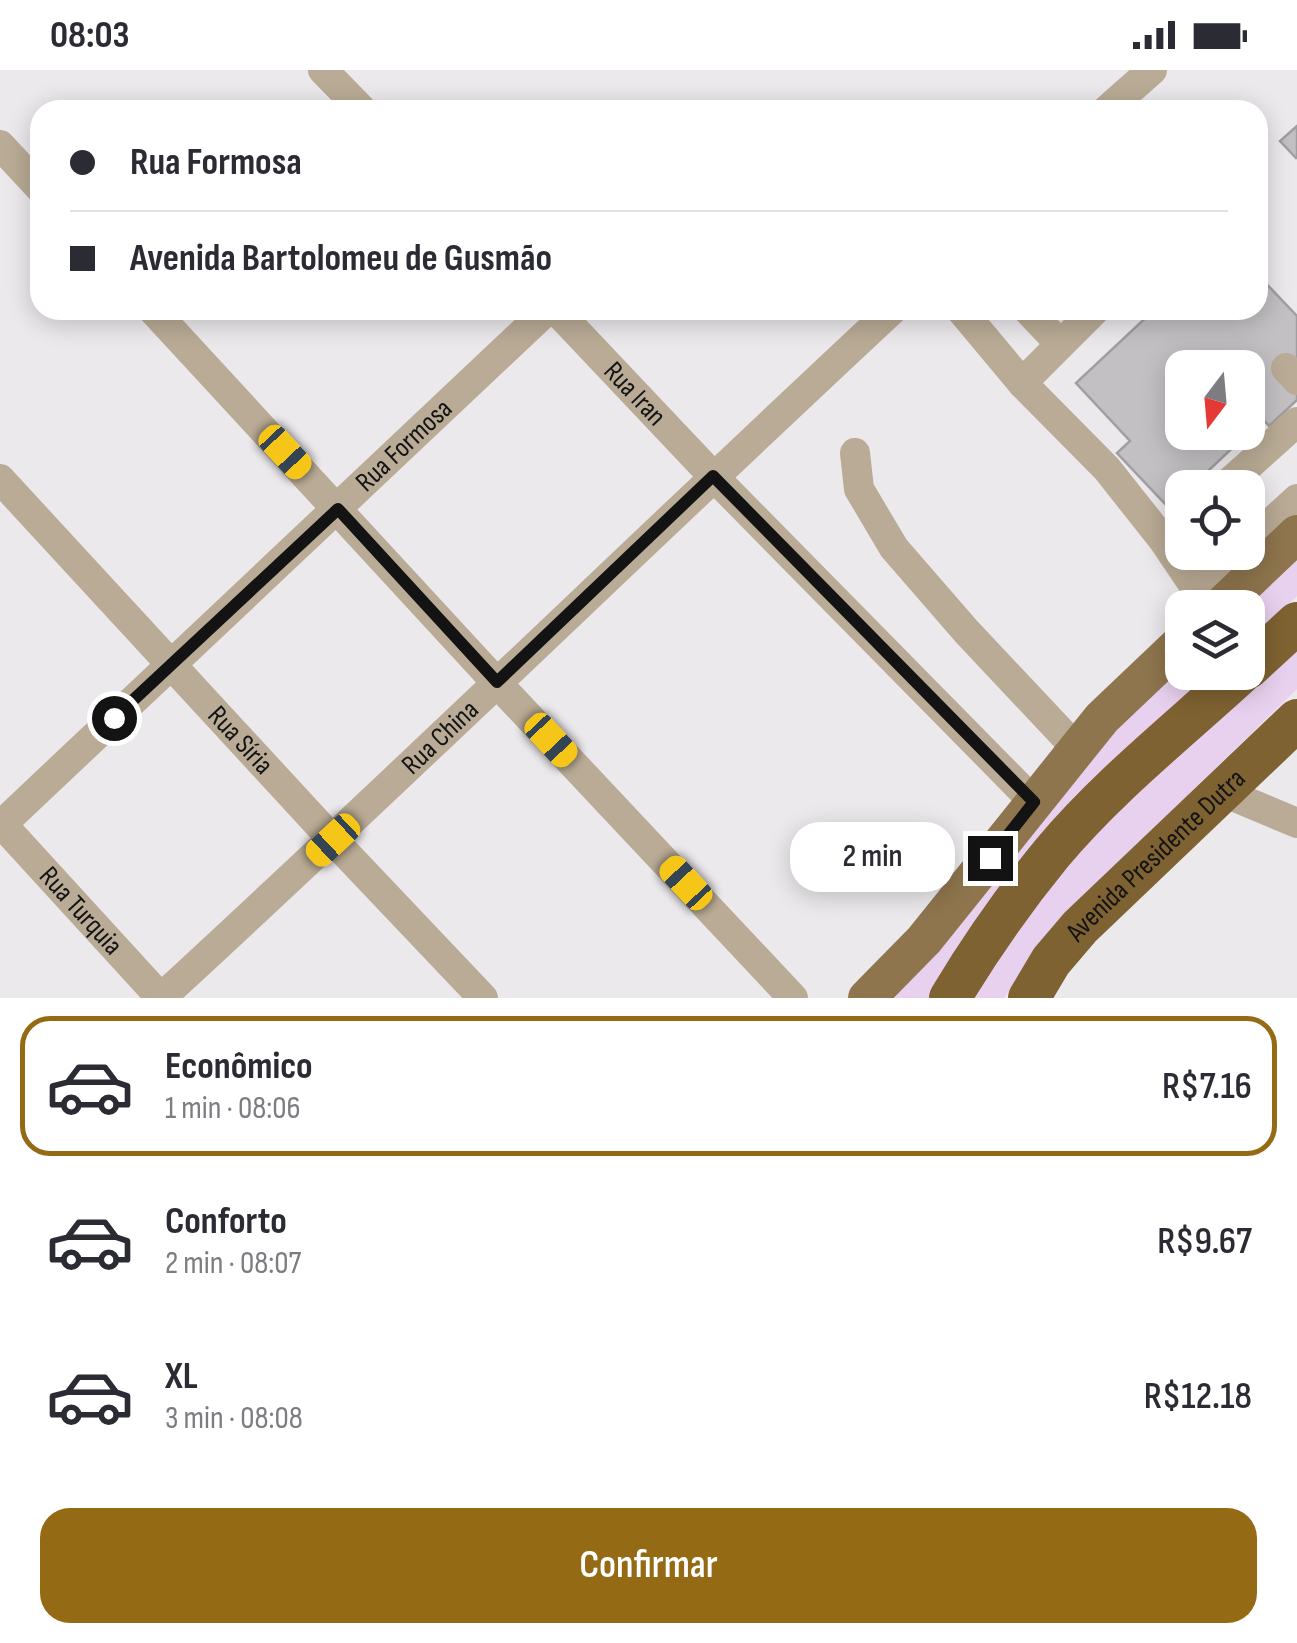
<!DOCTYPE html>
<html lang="pt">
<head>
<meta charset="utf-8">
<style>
	:root { --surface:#fff; --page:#f2f2f3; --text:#2b2b33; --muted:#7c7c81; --line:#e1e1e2; --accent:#946a14 }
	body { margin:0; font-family:"Sofia Sans Condensed",sans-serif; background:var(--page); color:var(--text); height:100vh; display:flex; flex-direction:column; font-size:38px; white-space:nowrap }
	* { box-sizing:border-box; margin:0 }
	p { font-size:32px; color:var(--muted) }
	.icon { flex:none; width:55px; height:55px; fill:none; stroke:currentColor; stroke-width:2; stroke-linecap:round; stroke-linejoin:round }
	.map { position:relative; height:928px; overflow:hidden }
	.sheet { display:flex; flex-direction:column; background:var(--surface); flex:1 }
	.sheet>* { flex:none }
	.banner { position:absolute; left:30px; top:30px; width:1238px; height:220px; border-radius:30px; box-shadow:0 5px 25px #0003; display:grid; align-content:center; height:220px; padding:0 40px; background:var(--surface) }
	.needle { width:65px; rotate:196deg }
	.buttons { position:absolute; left:1165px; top:280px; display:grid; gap:20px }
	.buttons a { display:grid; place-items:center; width:100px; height:100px; border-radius:20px; background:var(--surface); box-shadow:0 5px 25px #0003; font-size:50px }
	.end { position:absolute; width:45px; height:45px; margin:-22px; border:12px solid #141314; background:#fff; box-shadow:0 0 0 5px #fff }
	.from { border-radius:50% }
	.bubble { position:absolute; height:70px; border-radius:30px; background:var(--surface); box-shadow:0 5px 25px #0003; font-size:32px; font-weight:600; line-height:70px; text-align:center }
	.car { position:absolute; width:30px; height:60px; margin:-30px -15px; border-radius:12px; box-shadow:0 0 8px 2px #0007; background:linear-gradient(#f5c518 24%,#345 0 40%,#f5c518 0 76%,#345 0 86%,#f5c518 0) }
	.banner b { display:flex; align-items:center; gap:35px; height:95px; font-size:38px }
	.banner b+b { border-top:2px solid var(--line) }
	.banner i { width:25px; height:25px; background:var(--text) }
	ul { padding:18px 0 0; list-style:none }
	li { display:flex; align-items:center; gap:30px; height:140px; margin:0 20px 15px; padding:0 20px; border:5px solid transparent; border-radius:30px }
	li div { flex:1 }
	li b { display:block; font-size:38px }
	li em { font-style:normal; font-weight:600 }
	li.active { border-color:var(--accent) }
	li>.icon { width:90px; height:90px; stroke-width:1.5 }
	.button { display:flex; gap:20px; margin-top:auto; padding:20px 40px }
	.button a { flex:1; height:115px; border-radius:30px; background:var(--accent); color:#fff; font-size:40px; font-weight:600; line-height:115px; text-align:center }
	.status { display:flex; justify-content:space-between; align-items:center; height:70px; padding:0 50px; background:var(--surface); direction:ltr }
	.status svg { height:28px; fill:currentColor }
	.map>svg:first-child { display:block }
	.green { fill:#e8d1ef }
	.building { fill:#c3c0c4; stroke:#a09ea1; stroke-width:2.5; fill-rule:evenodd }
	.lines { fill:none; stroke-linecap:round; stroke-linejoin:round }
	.minor { stroke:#b9ab95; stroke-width:30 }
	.major { stroke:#8e754d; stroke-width:38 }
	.highway { stroke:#7e6231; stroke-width:42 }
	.route { stroke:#141314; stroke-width:12 }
	.labels { text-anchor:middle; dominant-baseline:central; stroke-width:10; stroke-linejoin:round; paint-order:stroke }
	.street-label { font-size:28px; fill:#141314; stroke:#ece9ed }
</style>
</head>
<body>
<div class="status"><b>08:03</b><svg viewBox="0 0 49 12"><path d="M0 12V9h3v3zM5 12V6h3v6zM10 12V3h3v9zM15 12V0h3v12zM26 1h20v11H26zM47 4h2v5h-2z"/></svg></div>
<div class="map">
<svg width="1297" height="928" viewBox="0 0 1297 928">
	<rect width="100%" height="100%" fill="#ece9ed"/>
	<path class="green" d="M 1297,491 L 1297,526 L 1248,572 L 1248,538 L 1245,538 Z
		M 1297,574 L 1297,619 L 1052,857 L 1004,928 L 973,928 L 1050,815 L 1100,758 Z
		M 1182,594 L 1182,602 L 1215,603 L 934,928 L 893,928 L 1098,677 Z"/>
	<path class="building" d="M 1297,56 L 1297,87 L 1296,88 L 1280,71 Z
		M 1258,205 L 1297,246 L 1297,330 L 1269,356 L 1263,349 L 1190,418 L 1182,418 L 1182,424 L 1168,437 L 1117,383 L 1130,371 L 1076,313 L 1154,240 L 1258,240 ZM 1182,298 L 1248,298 L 1248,362 L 1182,362 Z"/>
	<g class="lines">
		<g class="minor">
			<path d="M 323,0 L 362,40"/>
			<path d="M 1107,40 L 1152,0"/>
			<path d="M 0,75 L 40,118"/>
			<path d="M 153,240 L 497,613 L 793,928"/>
			<path id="s1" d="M 556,240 L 713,406 L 1034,732"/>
			<path d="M 961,240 L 1022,313 L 1107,399 L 1164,471 L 1197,520 L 1212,538"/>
			<path d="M 1028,240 L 1060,274"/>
			<path d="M 1286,298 L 1297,310"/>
			<path d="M 1022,313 L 1095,240"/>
			<path d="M 855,383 L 859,419 L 894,478 L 966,561 L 1077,679"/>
			<path id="s2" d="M 0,409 L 333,770 L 483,928"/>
			<path d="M 1223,418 L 1297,352"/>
			<path d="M 1248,474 L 1297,429"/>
			<path d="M 1197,520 L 1239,482"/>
			<path d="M 1223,722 L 1297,753"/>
			<path id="s3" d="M 0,752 L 161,928"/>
			<path id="s4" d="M 0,756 L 547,240"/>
			<path id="s5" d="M 161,928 C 407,702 647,468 892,240"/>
		</g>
		<path class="major" d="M 1219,538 L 1297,464
			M 867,928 L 924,870 L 1102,648 L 1182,572"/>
		<g class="highway">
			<path d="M 1248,598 L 1297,553"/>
			<path d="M 950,928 C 980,878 1015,828 1052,783 C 1107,717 1179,660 1242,602"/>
			<path id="s6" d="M 1029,928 L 1051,891 L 1080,857 L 1297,650"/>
		</g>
	</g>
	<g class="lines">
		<path class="route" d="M 114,648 L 338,439 L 497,612 L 713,406 L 1034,732 L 990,788"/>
	</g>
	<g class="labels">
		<g class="street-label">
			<text stroke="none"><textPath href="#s1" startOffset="115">Rua Iran</textPath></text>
			<text stroke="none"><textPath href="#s4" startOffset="555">Rua Formosa</textPath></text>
			<text stroke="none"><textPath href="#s5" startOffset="382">Rua China</textPath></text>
			<text stroke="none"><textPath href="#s2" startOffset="355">Rua Síria</textPath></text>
			<text stroke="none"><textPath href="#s6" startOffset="192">Avenida Presidente Dutra</textPath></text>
			<text stroke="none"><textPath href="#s3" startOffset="120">Rua Turquia</textPath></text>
		</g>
	</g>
</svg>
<div class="buttons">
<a><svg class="needle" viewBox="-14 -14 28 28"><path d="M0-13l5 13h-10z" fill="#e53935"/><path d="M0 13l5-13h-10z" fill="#7c7c81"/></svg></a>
<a><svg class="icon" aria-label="locate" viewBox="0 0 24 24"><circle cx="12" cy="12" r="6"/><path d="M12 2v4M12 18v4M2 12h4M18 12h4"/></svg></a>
<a><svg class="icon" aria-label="layers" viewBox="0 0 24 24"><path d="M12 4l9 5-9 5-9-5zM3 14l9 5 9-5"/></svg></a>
</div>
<i class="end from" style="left:114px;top:648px"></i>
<i class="end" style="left:990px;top:788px"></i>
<div class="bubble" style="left:790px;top:752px;width:165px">2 min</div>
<i class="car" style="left:285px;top:382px;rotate:137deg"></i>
<i class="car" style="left:551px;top:670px;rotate:137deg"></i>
<i class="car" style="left:333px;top:770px;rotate:227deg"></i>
<i class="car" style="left:686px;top:813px;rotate:317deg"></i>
<div class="banner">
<b><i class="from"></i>Rua Formosa</b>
<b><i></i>Avenida Bartolomeu de Gusmão</b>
</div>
</div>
<section class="sheet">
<ul>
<li class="active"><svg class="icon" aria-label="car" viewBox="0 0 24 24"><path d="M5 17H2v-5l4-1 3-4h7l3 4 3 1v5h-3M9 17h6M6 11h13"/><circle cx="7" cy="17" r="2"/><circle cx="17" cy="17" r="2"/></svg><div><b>Econômico</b><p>1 min · 08:06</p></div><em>R$7.16</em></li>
<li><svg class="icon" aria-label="car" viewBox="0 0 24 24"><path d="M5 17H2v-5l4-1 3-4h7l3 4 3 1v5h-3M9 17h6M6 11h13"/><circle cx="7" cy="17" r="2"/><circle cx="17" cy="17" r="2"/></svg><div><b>Conforto</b><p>2 min · 08:07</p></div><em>R$9.67</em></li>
<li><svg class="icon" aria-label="car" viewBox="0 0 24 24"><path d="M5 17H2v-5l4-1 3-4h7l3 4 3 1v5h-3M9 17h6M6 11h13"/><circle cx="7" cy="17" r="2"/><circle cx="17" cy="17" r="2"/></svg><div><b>XL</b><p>3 min · 08:08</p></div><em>R$12.18</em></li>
</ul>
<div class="button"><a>Confirmar</a></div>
</section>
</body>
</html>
